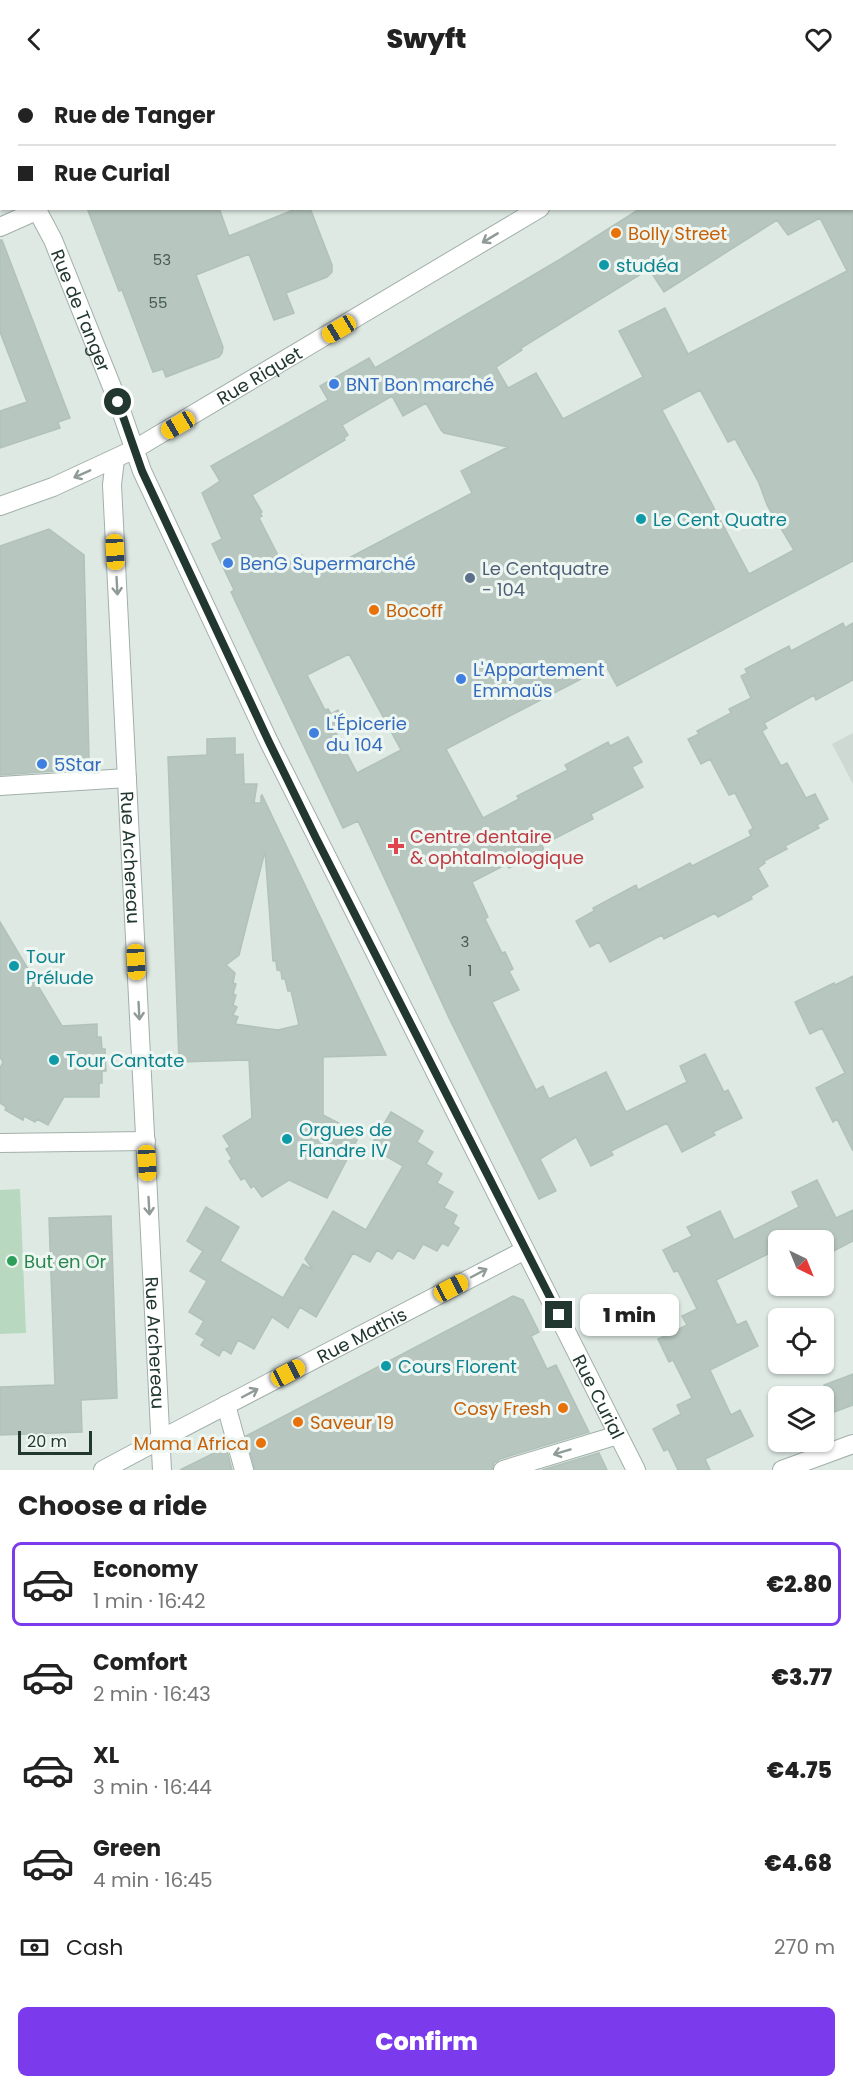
<!DOCTYPE html>
<html lang="en">
<head>
<meta charset="utf-8">
<style>
	:root { --surface:#fff; --page:#f2f2f2; --text:#222; --muted:#767676; --line:#e0e0e0; --accent:#7c3aed }
	body { margin:0; font-family:Poppins,sans-serif; background:var(--page); color:var(--text); height:100vh; display:flex; flex-direction:column; font-size:22px; white-space:nowrap }
	* { box-sizing:border-box; margin:0 }
	p { font-size:20px; color:var(--muted) }
	.icon { flex:none; width:33px; height:33px; fill:none; stroke:currentColor; stroke-width:2; stroke-linecap:round; stroke-linejoin:round }
	.map { position:relative; height:1392px; overflow:hidden }
	.sheet { display:flex; flex-direction:column; background:var(--surface); flex:1 }
	.sheet>* { flex:none }
	.top-card { position:absolute; left:0px; top:0px; width:854px; height:132px; box-shadow:0 2px 4px #0004; display:grid; align-content:center; height:132px; padding:0 18px; background:var(--surface) }
	.needle { width:39px; rotate:137deg }
	.controls { position:absolute; left:768px; top:1152px; display:grid; gap:12px }
	.controls a { display:grid; place-items:center; width:66px; height:66px; border-radius:9px; background:var(--surface); box-shadow:0 2px 4px #0004; font-size:30px }
	.scale { position:absolute; left:18px; bottom:15px; width:74px; box-sizing:border-box; padding-left:6px; border:3px solid #213730; border-top:0; font-size:16px; line-height:21px; white-space:nowrap; color:#213730; -webkit-text-stroke:4px #eef6f2; paint-order:stroke }
	.end { position:absolute; width:27px; height:27px; margin:-14px; border:8px solid #213730; background:#fff; box-shadow:0 0 0 3px #fff }
	.from { border-radius:50% }
	.bubble { position:absolute; height:42px; border-radius:9px; background:var(--surface); box-shadow:0 2px 4px #0004; font-size:20px; font-weight:800; line-height:42px; text-align:center }
	.car { position:absolute; width:18px; height:36px; margin:-18px -9px; border-radius:8px; box-shadow:0 0 4px 2px #0007; background:linear-gradient(#f5c518 24%,#345 0 40%,#f5c518 0 76%,#345 0 86%,#f5c518 0) }
	.top-card b { display:flex; align-items:center; gap:21px; height:57px; font-size:22px }
	.top-card b+b { border-top:2px solid var(--line) }
	.top-card i { width:15px; height:15px; background:var(--text) }
	ul { padding:0; list-style:none }
	li { display:flex; align-items:center; gap:18px; height:84px; margin:0 12px 9px; padding:0 6px; border:3px solid transparent; border-radius:9px }
	li div { flex:1 }
	li b { display:block; font-size:22px }
	li em { font-style:normal; font-weight:800 }
	li.selected { border-color:var(--accent) }
	li>.icon { width:54px; height:54px; stroke-width:1.5 }
	h2 { padding:0 18px; font-size:27px; line-height:72px }
	.pay { display:flex; align-items:center; gap:15px; height:66px; padding:0 18px; font-size:22px }
	.pay p { margin-inline-start:auto }
	.cta { display:flex; gap:12px; margin-top:auto; padding:12px 18px }
	.cta a { flex:1; height:69px; border-radius:9px; background:var(--accent); color:#fff; font-size:24px; font-weight:800; line-height:69px; text-align:center }
	header { display:flex; justify-content:space-between; align-items:center; height:78px; padding:0 18px; background:var(--surface); font-size:27px; font-weight:800 }
	.map>svg:first-child { display:block }
	.built { fill:#cdd9d2 }
	.pitch { fill:#b8d9bf }
	.building { fill:#b7c6bf; stroke:#b1c2ba; stroke-width:1.5; fill-rule:evenodd }
	.lines { fill:none; stroke-linecap:round; stroke-linejoin:round }
	.pedestrian-casing { stroke:#a2b0aa; stroke-width:20 }
	.minor-casing { stroke:#a2b0aa; stroke-width:20 }
	.tertiary-casing { stroke:#a2b0aa; stroke-width:20 }
	.pedestrian { stroke:#fff; stroke-width:18 }
	.minor { stroke:#fff; stroke-width:18 }
	.tertiary { stroke:#fff; stroke-width:18 }
	.oneway { stroke:#909b98 }
	.route { stroke:#213730; stroke-width:8 }
	.food-dot { fill:#e8710a; stroke:#eef6f2; stroke-width:2 }
	.culture-dot { fill:#0f9aa8; stroke:#eef6f2; stroke-width:2 }
	.shop-dot { fill:#3f7fe0; stroke:#eef6f2; stroke-width:2 }
	.service-dot { fill:#5c6f8a; stroke:#eef6f2; stroke-width:2 }
	.health-dot { fill:#e0444e; stroke:#eef6f2; stroke-width:2 }
	.leisure-dot { fill:#2e9e5b; stroke:#eef6f2; stroke-width:2 }
	.labels { text-anchor:middle; dominant-baseline:central; stroke-width:6; stroke-linejoin:round; paint-order:stroke }
	.number-label { font-size:15px; fill:#465b54 }
	.food-label { font-size:18px; fill:#c56008; stroke:#eef6f2; text-anchor:start }
	.culture-label { font-size:18px; fill:#0d838f; stroke:#eef6f2; text-anchor:start }
	.street-label { font-size:18px; fill:#213730; stroke:#eef6f2 }
	.shop-label { font-size:18px; fill:#366cbe; stroke:#eef6f2; text-anchor:start }
	.service-label { font-size:18px; fill:#4e5e75; stroke:#eef6f2; text-anchor:start }
	.health-label { font-size:18px; fill:#be3a42; stroke:#eef6f2; text-anchor:start }
	.leisure-label { font-size:18px; fill:#27864d; stroke:#eef6f2; text-anchor:start }
</style>
</head>
<body>
<header><svg class="icon" aria-label="back" viewBox="0 0 24 24"><path d="M15 5l-7 7 7 7"/></svg>Swyft<svg class="icon" aria-label="heart" viewBox="0 0 24 24"><path d="M12 20l-8-8c-3-5 5-10 8-4 3-6 11-1 8 4z"/></svg></header>
<div class="map">
<svg width="853" height="1392" viewBox="0 0 853 1392">
	<rect width="100%" height="100%" fill="#dee9e4"/>
	<path class="built" d="M 853,655 L 853,706 L 832,666 Z"/>
	<path class="pitch" d="M 20,1111 L 26,1255 L 0,1256 L 0,1112 Z"/>
	<path class="building" d="M 87,130 L 219,130 L 229,158 L 298,130 L 310,130 L 332,187 L 332,194 L 327,199 L 286,215 L 294,235 L 274,242 L 249,176 L 196,197 L 223,269 L 222,275 L 219,279 L 166,299 L 163,291 L 153,294 L 122,212 L 119,213 Z
		M 641,130 L 853,130 L 853,483 L 617,608 L 606,588 L 446,671 L 483,740 L 519,721 L 517,718 L 568,692 L 565,687 L 608,664 L 610,668 L 628,659 L 642,684 L 632,689 L 643,709 L 591,736 L 593,741 L 542,767 L 544,772 L 509,790 L 507,786 L 472,804 L 488,839 L 485,841 L 502,875 L 505,874 L 513,891 L 509,893 L 519,912 L 492,924 L 536,1012 L 543,1008 L 549,1021 L 606,994 L 626,1034 L 687,1004 L 680,988 L 705,976 L 724,1014 L 728,1012 L 742,1040 L 713,1054 L 715,1057 L 682,1074 L 667,1045 L 611,1073 L 613,1077 L 591,1088 L 576,1059 L 540,1081 L 556,1113 L 539,1121 L 450,942 L 358,743 L 343,750 L 231,514 L 234,512 L 212,466 L 222,461 L 202,415 L 220,403 L 211,388 L 328,322 L 320,308 L 369,280 L 375,290 L 559,182 ZM 820,140 L 847,193 L 688,276 L 665,230 L 619,253 L 643,299 L 563,341 L 536,295 L 508,310 L 496,289 L 522,272 L 521,270 L 649,191 L 664,214 L 777,142 L 788,157 ZM 700,312 L 728,364 L 735,361 L 759,405 L 767,427 L 794,472 L 749,496 L 662,332 ZM 392,318 L 403,338 L 426,325 L 441,352 L 444,355 L 508,369 L 461,393 L 472,415 L 313,499 L 302,477 L 283,487 L 259,440 L 262,438 L 260,435 L 262,434 L 252,417 L 345,362 L 344,360 L 348,357 L 342,347 ZM 349,576 L 401,672 L 357,695 L 336,655 L 346,650 L 338,632 L 331,636 L 328,631 L 325,632 L 307,597 Z
		M 0,162 L 2,162 L 70,340 L 58,344 L 60,350 L 0,370 L 0,333 L 27,324 L 0,254 Z
		M 49,451 L 84,477 L 89,681 L 53,682 L 54,693 L 0,697 L 0,468 Z
		M 843,545 L 845,550 L 853,545 L 853,602 L 816,622 L 814,617 L 764,645 L 767,650 L 762,653 L 781,688 L 787,685 L 806,720 L 815,716 L 828,741 L 817,747 L 819,750 L 785,768 L 787,771 L 764,783 L 765,785 L 758,790 L 768,808 L 751,818 L 752,821 L 718,839 L 715,835 L 664,861 L 662,857 L 610,884 L 599,864 L 590,869 L 576,843 L 594,833 L 593,830 L 636,807 L 638,812 L 690,785 L 692,788 L 751,758 L 749,753 L 753,750 L 735,715 L 729,717 L 710,681 L 701,686 L 688,661 L 699,656 L 697,653 L 731,635 L 729,631 L 751,620 L 741,598 L 747,595 L 745,591 L 789,568 L 791,573 Z
		M 235,660 L 235,677 L 243,676 L 244,706 L 257,706 L 254,725 L 261,725 L 261,718 L 262,717 L 386,977 L 323,979 L 323,1037 L 360,1056 L 327,1120 L 289,1102 L 262,1119 L 254,1108 L 251,1110 L 245,1100 L 241,1102 L 229,1083 L 232,1081 L 226,1071 L 230,1069 L 223,1058 L 252,1040 L 249,982 L 179,984 L 168,679 L 207,677 L 207,661 ZM 265,773 L 273,883 L 276,883 L 277,892 L 281,893 L 282,901 L 285,901 L 288,913 L 291,913 L 299,947 L 278,952 L 235,946 L 238,939 L 233,937 L 237,929 L 233,927 L 236,917 L 233,916 L 236,906 L 233,905 L 235,895 L 226,887 L 239,877 Z
		M 0,844 L 62,948 L 97,946 L 97,959 L 101,959 L 102,971 L 105,971 L 106,993 L 102,993 L 102,1005 L 99,1005 L 99,1019 L 64,1019 L 48,1047 L 37,1041 L 35,1044 L 24,1038 L 23,1042 L 5,1032 L 6,1029 L 0,1025 L 0,990 L 3,984 L 0,979 Z
		M 853,898 L 853,1073 L 837,1041 L 833,1044 L 816,1010 L 845,995 L 822,950 L 810,956 L 795,924 L 834,905 L 835,907 Z
		M 391,1034 L 423,1053 L 417,1064 L 433,1074 L 426,1086 L 442,1096 L 437,1105 L 453,1114 L 444,1130 L 457,1137 L 453,1146 L 459,1150 L 448,1168 L 442,1165 L 437,1173 L 423,1166 L 414,1181 L 398,1172 L 392,1181 L 377,1172 L 370,1184 L 353,1175 L 316,1239 L 300,1229 L 288,1250 L 272,1239 L 254,1271 L 238,1262 L 231,1276 L 223,1271 L 219,1278 L 201,1267 L 205,1261 L 196,1256 L 204,1243 L 189,1234 L 207,1203 L 190,1193 L 203,1173 L 187,1163 L 206,1129 L 239,1149 L 220,1183 L 283,1220 L 303,1186 L 313,1192 L 305,1181 L 333,1133 L 366,1152 L 403,1088 L 370,1069 Z
		M 817,1102 L 836,1140 L 853,1132 L 853,1163 L 824,1178 L 824,1162 L 778,1162 L 778,1171 L 716,1202 L 737,1247 L 746,1243 L 758,1268 L 710,1292 L 731,1337 L 740,1332 L 753,1358 L 705,1381 L 710,1392 L 678,1392 L 668,1371 L 664,1373 L 653,1351 L 681,1336 L 677,1327 L 692,1320 L 673,1282 L 669,1284 L 658,1261 L 687,1247 L 682,1238 L 697,1231 L 678,1193 L 674,1194 L 663,1172 L 692,1158 L 687,1149 L 720,1133 L 734,1162 L 799,1129 L 792,1114 Z
		M 111,1138 L 117,1320 L 81,1322 L 82,1354 L 0,1357 L 0,1309 L 55,1307 L 49,1140 Z
		M 513,1218 L 523,1222 L 539,1254 L 531,1258 L 547,1291 L 556,1287 L 589,1354 L 500,1381 L 494,1385 L 492,1392 L 255,1392 L 246,1358 Z
		M 853,1296 L 853,1327 L 824,1338 L 824,1307 Z
		M 226,1369 L 232,1392 L 180,1392 Z
		M 599,1375 L 607,1392 L 542,1392 Z"/>
	<g class="lines">
		<g class="pedestrian-casing">
			<path id="pedestrian" d="M 0,149 L 36,133
				M 0,708 L 127,700
				M 0,1065 L 146,1063
				M 103,1392 L 161,1361"/>
		</g>
		<g class="minor-casing">
			<g id="minor">
				<path id="s1" d="M 115,381 L 112,407 L 162,1392"/>
				<path d="M 226,1327 L 244,1392"/>
				<path id="s2" d="M 161,1361 L 525,1172"/>
				<path d="M 503,1392 L 618,1357"/>
				<path d="M 782,1392 L 853,1366"/>
			</g>
		</g>
		<g class="tertiary-casing">
			<g id="tertiary">
				<path d="M 747,2 L 749,0"/>
				<path d="M 0,38 L 2,42"/>
				<path id="s3" d="M 36,130 L 53,162 L 118,324 L 142,393 L 269,664 L 636,1392"/>
				<path id="s4" d="M 0,428 L 53,409 L 135,371 L 540,130"/>
			</g>
		</g>
		<use href="#pedestrian" class="pedestrian"/>
		<use href="#minor" class="minor"/>
		<use href="#tertiary" class="tertiary"/>
	</g>
	<defs><path id="oneway-shaft" d="M-6 0H5M1.5-3L5.5 0L1.5 3" fill="none" stroke-width="1.6" stroke-linecap="round" stroke-linejoin="round" transform="scale(1.5)"/></defs>
	<g class="oneway">
		<use href="#oneway-shaft" transform="translate(490 160) rotate(149)"/>
		<use href="#oneway-shaft" transform="translate(82 396) rotate(156)"/>
		<use href="#oneway-shaft" transform="translate(117 508) rotate(87)"/>
		<use href="#oneway-shaft" transform="translate(139 933) rotate(87)"/>
		<use href="#oneway-shaft" transform="translate(149 1128) rotate(87)"/>
		<use href="#oneway-shaft" transform="translate(479 1195) rotate(-28)"/>
		<use href="#oneway-shaft" transform="translate(250 1315) rotate(-28)"/>
		<use href="#oneway-shaft" transform="translate(562 1374) rotate(163)"/>
	</g>
	<g class="lines">
		<path class="route" d="M 118,324 L 142,393 L 269,664 L 316,760 L 559,1237"/>
	</g>
	<g class="food-dot">
		<circle cx="616" cy="155" r="6"/>
		<circle cx="374" cy="532" r="6"/>
		<circle cx="563" cy="1330" r="6"/>
		<circle cx="298" cy="1344" r="6"/>
		<circle cx="261" cy="1365" r="6"/>
	</g>
	<g class="culture-dot">
		<circle cx="604" cy="187" r="6"/>
		<circle cx="641" cy="441" r="6"/>
		<circle cx="14" cy="888" r="6"/>
		<circle cx="54" cy="982" r="6"/>
		<circle cx="287" cy="1061" r="6"/>
		<circle cx="386" cy="1288" r="6"/>
	</g>
	<g class="shop-dot">
		<circle cx="334" cy="306" r="6"/>
		<circle cx="228" cy="485" r="6"/>
		<circle cx="461" cy="601" r="6"/>
		<circle cx="314" cy="655" r="6"/>
		<circle cx="42" cy="686" r="6"/>
	</g>
	<circle class="service-dot" cx="470" cy="500" r="6"/>
	<path class="health-dot" d="M393 759h6v6h6v6h-6v6h-6v-6h-6v-6h6z"/>
	<circle class="leisure-dot" cx="12" cy="1183" r="6"/>
	<g class="labels">
		<g class="number-label">
			<text x="162" y="181">53</text>
			<text x="158" y="224">55</text>
			<text x="465" y="863">3</text>
			<text x="470" y="892">1</text>
		</g>
		<g class="food-label">
			<text x="628" y="155">Bolly Street</text>
			<text x="386" y="532">Bocoff</text>
			<text x="551" y="1330" text-anchor="end">Cosy Fresh</text>
			<text x="310" y="1344">Saveur 19</text>
			<text x="249" y="1365" text-anchor="end">Mama Africa</text>
		</g>
		<g class="culture-label">
			<text x="616" y="187">studéa</text>
			<text x="653" y="441">Le Cent Quatre</text>
			<text x="26" y="878">Tour<tspan x="26" dy="21">Prélude</tspan></text>
			<text x="66" y="982">Tour Cantate</text>
			<text x="299" y="1051">Orgues de<tspan x="299" dy="21">Flandre IV</tspan></text>
			<text x="398" y="1288">Cours Florent</text>
		</g>
		<g class="street-label">
			<text stroke="none"><textPath href="#s3" startOffset="112">Rue de Tanger</textPath></text>
			<text stroke="none"><textPath href="#s4" startOffset="291">Rue Riquet</textPath></text>
			<text stroke="none"><textPath href="#s1" startOffset="399">Rue Archereau</textPath></text>
			<text stroke="none"><textPath href="#s2" startOffset="226">Rue Mathis</textPath></text>
			<text stroke="none"><textPath href="#s1" startOffset="885">Rue Archereau</textPath></text>
			<text stroke="none"><textPath href="#s3" startOffset="1316">Rue Curial</textPath></text>
		</g>
		<g class="shop-label">
			<text x="346" y="306">BNT Bon marché</text>
			<text x="240" y="485">BenG Supermarché</text>
			<text x="473" y="591">L'Appartement<tspan x="473" dy="21">Emmaüs</tspan></text>
			<text x="326" y="645">L'Épicerie<tspan x="326" dy="21">du 104</tspan></text>
			<text x="54" y="686">5Star</text>
		</g>
		<g class="service-label">
			<text x="482" y="490">Le Centquatre<tspan x="482" dy="21">- 104</tspan></text>
		</g>
		<g class="health-label">
			<text x="410" y="758">Centre dentaire<tspan x="410" dy="21">&amp; ophtalmologique</tspan></text>
		</g>
		<g class="leisure-label">
			<text x="24" y="1183">But en Or</text>
		</g>
	</g>
</svg>
<div class="controls">
<a><svg class="needle" viewBox="-14 -14 28 28"><path d="M0-13l5 13h-10z" fill="#e53935"/><path d="M0 13l5-13h-10z" fill="#767676"/></svg></a>
<a><svg class="icon" aria-label="locate" viewBox="0 0 24 24"><circle cx="12" cy="12" r="6"/><path d="M12 2v4M12 18v4M2 12h4M18 12h4"/></svg></a>
<a><svg class="icon" aria-label="layers" viewBox="0 0 24 24"><path d="M12 4l9 5-9 5-9-5zM3 14l9 5 9-5"/></svg></a>
</div>
<div class="scale">20 m</div>
<i class="end from" style="left:118px;top:324px"></i>
<i class="end" style="left:559px;top:1237px"></i>
<div class="bubble" style="left:580px;top:1216px;width:99px">1 min</div>
<i class="car" style="left:339px;top:251px;rotate:239deg"></i>
<i class="car" style="left:178px;top:347px;rotate:240deg"></i>
<i class="car" style="left:115px;top:474px;rotate:177deg"></i>
<i class="car" style="left:136px;top:884px;rotate:177deg"></i>
<i class="car" style="left:147px;top:1085px;rotate:177deg"></i>
<i class="car" style="left:451px;top:1210px;rotate:62deg"></i>
<i class="car" style="left:288px;top:1295px;rotate:62deg"></i>
<div class="top-card">
<b><i class="from"></i>Rue de Tanger</b>
<b><i></i>Rue Curial</b>
</div>
</div>
<section class="sheet">
<h2>Choose a ride</h2>
<ul>
<li class="selected"><svg class="icon" aria-label="car" viewBox="0 0 24 24"><path d="M5 17H2v-5l4-1 3-4h7l3 4 3 1v5h-3M9 17h6M6 11h13"/><circle cx="7" cy="17" r="2"/><circle cx="17" cy="17" r="2"/></svg><div><b>Economy</b><p>1 min · 16:42</p></div><em>€2.80</em></li>
<li><svg class="icon" aria-label="car" viewBox="0 0 24 24"><path d="M5 17H2v-5l4-1 3-4h7l3 4 3 1v5h-3M9 17h6M6 11h13"/><circle cx="7" cy="17" r="2"/><circle cx="17" cy="17" r="2"/></svg><div><b>Comfort</b><p>2 min · 16:43</p></div><em>€3.77</em></li>
<li><svg class="icon" aria-label="car" viewBox="0 0 24 24"><path d="M5 17H2v-5l4-1 3-4h7l3 4 3 1v5h-3M9 17h6M6 11h13"/><circle cx="7" cy="17" r="2"/><circle cx="17" cy="17" r="2"/></svg><div><b>XL</b><p>3 min · 16:44</p></div><em>€4.75</em></li>
<li><svg class="icon" aria-label="car" viewBox="0 0 24 24"><path d="M5 17H2v-5l4-1 3-4h7l3 4 3 1v5h-3M9 17h6M6 11h13"/><circle cx="7" cy="17" r="2"/><circle cx="17" cy="17" r="2"/></svg><div><b>Green</b><p>4 min · 16:45</p></div><em>€4.68</em></li>
</ul>
<div class="pay"><svg class="icon" aria-label="cash" viewBox="0 0 24 24"><path d="M3 7h18v10H3z"/><circle cx="12" cy="12" r="2"/></svg>Cash<p>270 m</p></div>
<div class="cta"><a>Confirm</a></div>
</section>
</body>
</html>
